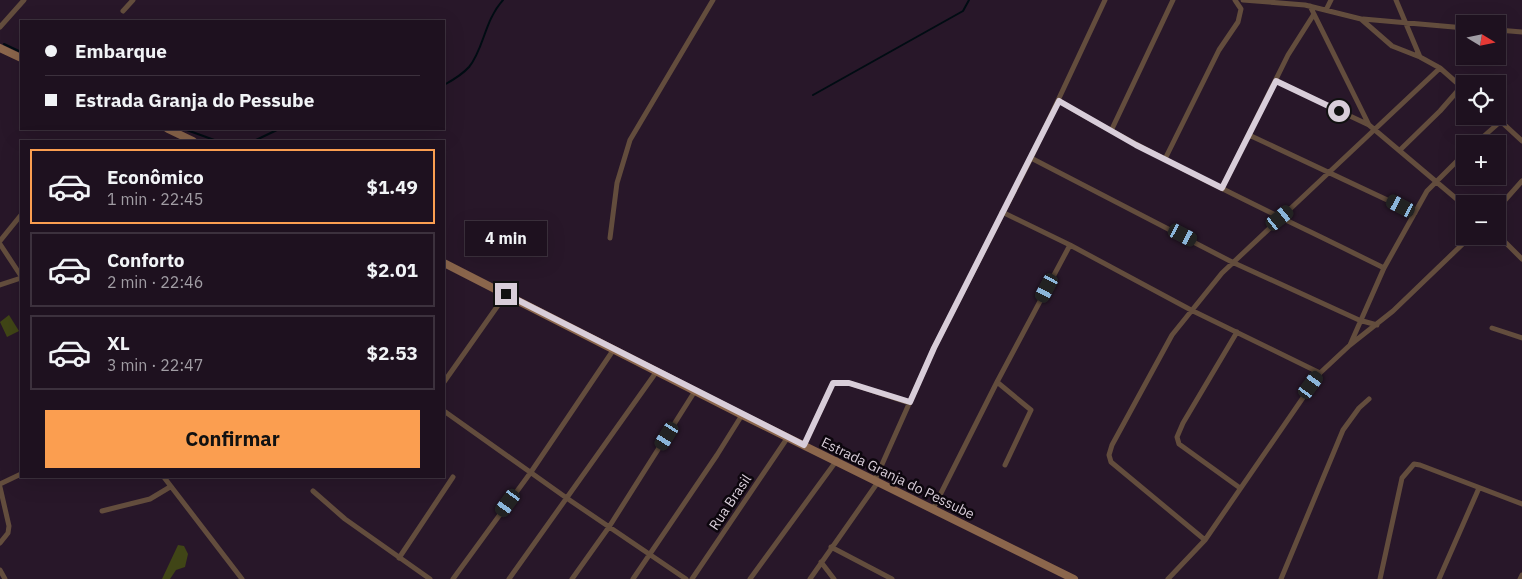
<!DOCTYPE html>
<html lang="pt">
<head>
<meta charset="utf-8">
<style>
	:root { --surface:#1e111f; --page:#2b1f2c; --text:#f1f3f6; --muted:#a19da4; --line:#3c313d; --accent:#fb9e50 }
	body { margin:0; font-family:"IBM Plex Sans",sans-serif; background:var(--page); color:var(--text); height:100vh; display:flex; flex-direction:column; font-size:19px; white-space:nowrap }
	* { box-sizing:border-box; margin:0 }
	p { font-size:16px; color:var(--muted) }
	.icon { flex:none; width:28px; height:28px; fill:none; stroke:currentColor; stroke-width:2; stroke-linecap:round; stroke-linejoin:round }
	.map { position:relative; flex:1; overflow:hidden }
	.sheet { position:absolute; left:20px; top:140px; width:425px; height:338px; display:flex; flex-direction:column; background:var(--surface); border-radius:0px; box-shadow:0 5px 20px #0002,0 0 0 1px var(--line) }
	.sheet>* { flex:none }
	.banner { position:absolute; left:20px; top:20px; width:425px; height:110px; border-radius:0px; box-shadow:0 5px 20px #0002,0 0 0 1px var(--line); display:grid; align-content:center; height:110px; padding:0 25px; background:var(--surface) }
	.needle { width:32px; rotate:100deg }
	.buttons { position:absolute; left:1456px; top:15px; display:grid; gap:10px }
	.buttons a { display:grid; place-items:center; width:50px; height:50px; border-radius:0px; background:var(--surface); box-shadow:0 5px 20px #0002,0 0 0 1px var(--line); font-size:25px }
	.end { position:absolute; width:22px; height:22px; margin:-11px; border:6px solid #d8cdd9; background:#111; box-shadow:0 0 0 2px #111 }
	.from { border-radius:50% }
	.bubble { position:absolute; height:35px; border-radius:0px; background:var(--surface); box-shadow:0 5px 20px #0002,0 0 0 1px var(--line); font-size:16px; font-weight:800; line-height:35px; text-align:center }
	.car { position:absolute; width:15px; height:30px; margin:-15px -8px; border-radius:6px; box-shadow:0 0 4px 1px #0007; background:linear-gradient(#222 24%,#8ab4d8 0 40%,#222 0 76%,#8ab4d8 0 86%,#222 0) }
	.banner b { display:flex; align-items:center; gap:18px; height:48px; font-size:19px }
	.banner b+b { border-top:1px solid var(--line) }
	.banner i { width:12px; height:12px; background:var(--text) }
	ul { padding:9px 0 0; list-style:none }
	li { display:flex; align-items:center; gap:15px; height:75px; margin:0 10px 8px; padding:0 15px; border:2px solid var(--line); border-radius:0px }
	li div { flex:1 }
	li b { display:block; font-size:19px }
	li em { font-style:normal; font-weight:800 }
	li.selected { border-color:var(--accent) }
	li>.icon { width:45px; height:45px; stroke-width:1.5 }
	.button { display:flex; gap:10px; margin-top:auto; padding:10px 25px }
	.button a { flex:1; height:58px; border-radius:0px; background:var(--accent); color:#111; font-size:20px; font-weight:800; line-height:58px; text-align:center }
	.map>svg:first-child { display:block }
	.green { fill:#404516 }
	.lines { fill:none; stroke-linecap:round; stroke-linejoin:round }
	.stream { stroke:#000c13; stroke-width:2 }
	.street { stroke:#634d3d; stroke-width:5 }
	.secondary { stroke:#8b664c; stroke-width:8 }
	.route { stroke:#d8cdd9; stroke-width:6 }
	.labels { text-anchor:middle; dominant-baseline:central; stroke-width:5; stroke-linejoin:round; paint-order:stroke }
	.street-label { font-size:14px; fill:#d8cdd9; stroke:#0c060d }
</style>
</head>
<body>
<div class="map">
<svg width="1522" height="579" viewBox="0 0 1522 579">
	<rect width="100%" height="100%" fill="#281729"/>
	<path class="green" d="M 9,315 L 19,331 L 7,337 L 0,322 Z
		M 178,545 L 184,546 L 188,554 L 185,567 L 176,570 L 170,579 L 162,579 Z"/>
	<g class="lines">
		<path class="stream" d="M 4,44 L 21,52
			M 444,85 C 453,80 462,75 469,67 C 484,49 484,21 503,0
			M 813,95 L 963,11 L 969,0
			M 184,129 L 217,141
			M 243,141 L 256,140 L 279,129"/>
		<path class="street" d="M 1243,0 L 1305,5 L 1361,19 L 1392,46 L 1420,57
			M 1396,0 L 1420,57 L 1440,68 L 1465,90
			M 1310,6 L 1369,125
			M 1326,10 L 1331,0
			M 123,11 L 133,0
			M 1363,19 L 1465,28
			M 0,27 L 24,0
			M 1498,30 L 1522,32
			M 1276,81 L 1369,125 L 1465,206
			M 1059,101 C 1164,163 1275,214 1384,268
			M 1495,116 L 1522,141
			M 1111,131 L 1173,0
			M 1249,135 L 1415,213
			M 1475,144 L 1501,121
			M 1400,150 L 1440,111 L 1461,87
			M 1031,158 L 1232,262 L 1359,320 L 1377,325
			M 1165,159 L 1219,50 L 1238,22 L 1241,9 L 1235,0
			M 1222,188 L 1288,55 L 1314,14
			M 1498,208 L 1522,181
			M 1498,235 L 1522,259
			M 610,238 L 617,183 L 630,140 L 713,0
			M 0,241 L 21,215
			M 0,244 L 21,276
			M 1070,245 L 1191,310 L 1320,373
			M 0,285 L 21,278
			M 1492,328 L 1522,338
			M 1237,332 L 1183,423 L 1177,437 L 1179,444 L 1240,488
			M 1350,345 L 1384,268 L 1427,191 L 1465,153
			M 444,382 L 506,294
			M 997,382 L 1031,410 L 1005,465
			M 444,411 L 568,499 L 686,579
			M 804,445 L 833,383 L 849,383 L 909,403
			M 163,476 L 242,579
			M 875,480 L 934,348 L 1031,158 L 1105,0
			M 0,484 L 21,474
			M 0,487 L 9,526 L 8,533 L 0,543
			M 313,491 L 345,519 L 430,579
			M 933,509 L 997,382 L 1070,245 L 1002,212
			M 102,511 L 150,499 L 170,487
			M 1205,540 L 1111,462 L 1109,455 L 1112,445 L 1172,335 L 1222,273 L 1440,68
			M 831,547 L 892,579
			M 399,558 L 453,477
			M 821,562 L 834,579
			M 0,570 L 5,579
			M 453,579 L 531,472 L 614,349
			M 509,579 L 657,371
			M 572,579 L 609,527 L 695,391
			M 633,579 L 717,455 L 742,415
			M 692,579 L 788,437
			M 750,579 L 837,460
			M 810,579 L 878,482
			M 1168,579 L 1205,540 L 1320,373 L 1350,345 L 1393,311 L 1471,236
			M 1281,579 L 1343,430 L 1359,408 L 1369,399
			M 1380,579 L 1402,478 L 1414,464 L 1420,465 L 1522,504
			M 1439,579 L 1479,488
			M 1520,579 L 1522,575"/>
		<path class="secondary" d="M 0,48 L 21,58
			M 168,129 L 193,141
			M 444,263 L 742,415 L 1074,579"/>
	</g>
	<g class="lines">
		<path class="route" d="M 506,294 L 804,445 L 833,383 L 849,383 L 910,402 L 934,348 L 1059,101 L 1136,145 L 1222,188 L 1276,81 L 1339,111"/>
	</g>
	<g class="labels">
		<g class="street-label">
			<text transform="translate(898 478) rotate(26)">Estrada Granja do Pessube</text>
			<text transform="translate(730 502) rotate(-56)">Rua Brasil</text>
		</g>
	</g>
</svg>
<div class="buttons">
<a><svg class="needle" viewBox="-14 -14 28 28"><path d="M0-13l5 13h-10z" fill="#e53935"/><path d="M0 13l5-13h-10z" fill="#a19da4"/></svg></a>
<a><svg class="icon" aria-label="locate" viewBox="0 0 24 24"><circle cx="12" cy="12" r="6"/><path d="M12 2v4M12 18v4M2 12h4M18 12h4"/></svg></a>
<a>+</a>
<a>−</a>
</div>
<i class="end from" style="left:1339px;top:111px"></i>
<i class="end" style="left:506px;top:294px"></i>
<div class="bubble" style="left:465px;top:221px;width:82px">4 min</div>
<i class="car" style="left:1401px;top:206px;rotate:297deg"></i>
<i class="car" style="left:1280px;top:218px;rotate:51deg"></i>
<i class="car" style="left:1183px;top:235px;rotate:117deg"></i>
<i class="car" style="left:1047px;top:288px;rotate:208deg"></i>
<i class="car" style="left:1311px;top:385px;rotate:36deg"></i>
<i class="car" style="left:667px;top:436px;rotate:212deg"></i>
<i class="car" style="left:508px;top:503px;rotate:216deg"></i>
<div class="banner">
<b><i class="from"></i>Embarque</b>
<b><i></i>Estrada Granja do Pessube</b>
</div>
<section class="sheet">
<ul>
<li class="selected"><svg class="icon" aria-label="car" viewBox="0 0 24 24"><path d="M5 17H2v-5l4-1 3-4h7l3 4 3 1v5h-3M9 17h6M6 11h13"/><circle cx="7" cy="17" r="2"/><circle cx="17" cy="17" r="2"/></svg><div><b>Econômico</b><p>1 min · 22:45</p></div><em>$1.49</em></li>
<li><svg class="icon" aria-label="car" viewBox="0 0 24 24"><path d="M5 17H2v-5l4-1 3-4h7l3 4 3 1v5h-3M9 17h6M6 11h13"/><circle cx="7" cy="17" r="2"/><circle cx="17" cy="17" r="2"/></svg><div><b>Conforto</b><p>2 min · 22:46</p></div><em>$2.01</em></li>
<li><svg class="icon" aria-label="car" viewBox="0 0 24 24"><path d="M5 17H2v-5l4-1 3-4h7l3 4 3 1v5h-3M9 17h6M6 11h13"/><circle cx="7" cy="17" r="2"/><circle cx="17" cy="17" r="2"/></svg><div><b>XL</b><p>3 min · 22:47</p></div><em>$2.53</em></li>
</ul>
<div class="button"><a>Confirmar</a></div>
</section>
</div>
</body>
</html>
